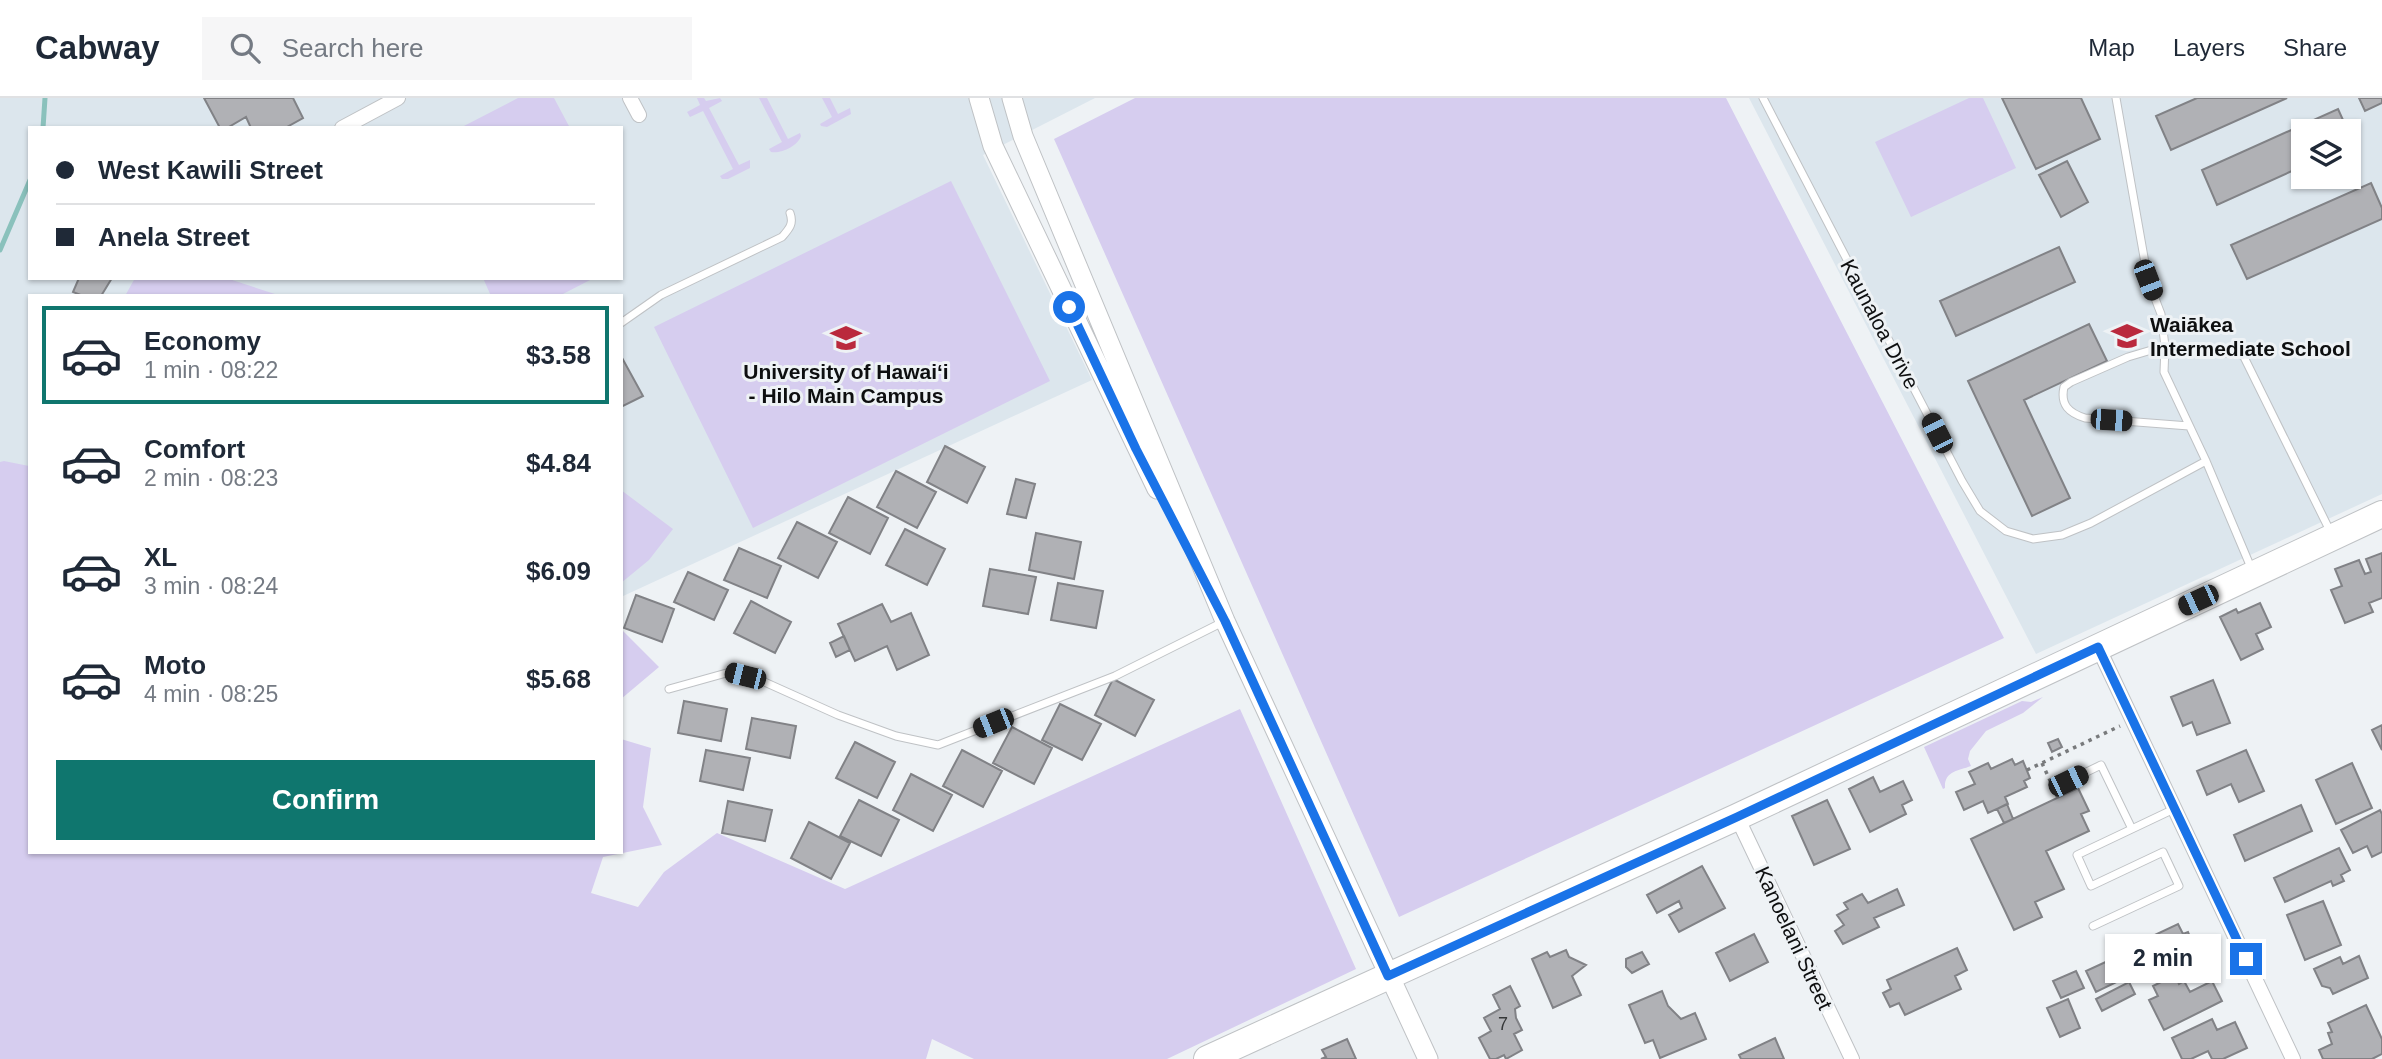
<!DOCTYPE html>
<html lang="en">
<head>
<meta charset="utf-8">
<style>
	:root { --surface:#fff; --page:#f6f6f7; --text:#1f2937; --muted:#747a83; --line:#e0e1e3; --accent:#0f766e }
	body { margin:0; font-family:Helvetica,sans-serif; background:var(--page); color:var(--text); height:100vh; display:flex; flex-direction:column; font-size:26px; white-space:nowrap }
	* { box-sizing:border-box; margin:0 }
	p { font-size:23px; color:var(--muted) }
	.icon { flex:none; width:38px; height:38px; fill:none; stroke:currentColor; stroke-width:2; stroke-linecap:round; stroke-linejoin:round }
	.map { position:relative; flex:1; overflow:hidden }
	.details { position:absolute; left:28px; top:196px; width:595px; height:560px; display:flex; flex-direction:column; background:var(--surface); border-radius:0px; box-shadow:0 2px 5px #0004 }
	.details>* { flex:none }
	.hud { position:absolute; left:28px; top:28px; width:595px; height:154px; border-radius:0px; box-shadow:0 2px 5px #0004; display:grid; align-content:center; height:154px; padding:0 28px; background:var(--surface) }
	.buttons { position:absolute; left:2291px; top:21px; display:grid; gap:14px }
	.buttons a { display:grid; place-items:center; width:70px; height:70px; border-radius:0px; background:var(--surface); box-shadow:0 2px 5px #0004; font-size:35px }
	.end { position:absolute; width:32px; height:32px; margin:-16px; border:9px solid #1a73e8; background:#fff; box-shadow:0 0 0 4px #fff }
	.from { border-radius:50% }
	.bubble { position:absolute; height:49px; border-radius:0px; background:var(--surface); box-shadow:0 2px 5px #0004; font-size:23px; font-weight:700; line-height:49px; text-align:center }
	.car { position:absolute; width:21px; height:42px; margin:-21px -10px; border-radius:9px; box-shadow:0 0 5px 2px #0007; background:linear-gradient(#222 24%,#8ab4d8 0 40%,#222 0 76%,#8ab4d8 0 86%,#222 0) }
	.hud b { display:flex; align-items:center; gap:24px; height:66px; font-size:26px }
	.hud b+b { border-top:2px solid var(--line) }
	.hud i { width:18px; height:18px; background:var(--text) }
	ul { padding:12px 0 0; list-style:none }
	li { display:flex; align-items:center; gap:21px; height:98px; margin:0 14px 10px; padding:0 14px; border:4px solid transparent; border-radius:0px }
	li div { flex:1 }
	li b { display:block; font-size:26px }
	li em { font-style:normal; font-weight:700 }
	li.current { border-color:var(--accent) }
	li>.icon { width:63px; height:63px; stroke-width:1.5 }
	.action { display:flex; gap:14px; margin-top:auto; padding:14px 28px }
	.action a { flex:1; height:80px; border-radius:0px; background:var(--accent); color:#fff; font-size:28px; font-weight:700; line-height:80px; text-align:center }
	header { display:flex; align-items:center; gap:42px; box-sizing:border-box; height:98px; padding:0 35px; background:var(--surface); border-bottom:2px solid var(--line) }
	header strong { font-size:33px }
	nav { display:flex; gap:38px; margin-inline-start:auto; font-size:24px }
	.search { width:490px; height:63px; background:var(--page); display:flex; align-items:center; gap:18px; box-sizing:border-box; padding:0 24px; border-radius:0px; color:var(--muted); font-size:26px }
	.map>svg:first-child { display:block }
	.built { fill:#dce6ed; fill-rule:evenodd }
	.green { fill:#d6cdef }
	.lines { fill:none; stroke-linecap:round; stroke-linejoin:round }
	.stream { stroke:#8ac1bc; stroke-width:5 }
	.building { fill:#b0b1b5; stroke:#818286; stroke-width:2 }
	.lane-casing { stroke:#bfc2c5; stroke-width:9 }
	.street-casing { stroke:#bfc2c5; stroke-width:16 }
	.secondary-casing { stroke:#bfc2c5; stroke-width:21 }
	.highway-casing { stroke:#bfc2c5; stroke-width:28 }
	.path { stroke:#787a7c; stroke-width:3.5; stroke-dasharray:3.5 5; stroke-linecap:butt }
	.lane { stroke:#fff; stroke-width:7 }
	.street { stroke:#fff; stroke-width:14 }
	.secondary { stroke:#fff; stroke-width:19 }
	.highway { stroke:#fff; stroke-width:26 }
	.route { stroke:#1a73e8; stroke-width:9 }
	.labels { text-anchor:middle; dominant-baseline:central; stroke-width:6; stroke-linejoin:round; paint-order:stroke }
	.number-label { font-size:18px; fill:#363839 }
	.street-label { font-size:21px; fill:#0e0f10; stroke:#eef2f5 }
	.poi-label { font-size:21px; font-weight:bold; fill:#0e0f10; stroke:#eef2f5; text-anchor:start }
</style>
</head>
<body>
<header>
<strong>Cabway</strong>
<div class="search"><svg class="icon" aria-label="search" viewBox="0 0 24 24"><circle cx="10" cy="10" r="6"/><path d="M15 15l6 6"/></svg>Search here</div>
<nav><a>Map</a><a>Layers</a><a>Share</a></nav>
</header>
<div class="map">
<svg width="2382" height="961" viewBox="0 0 2382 961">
	<rect width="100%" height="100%" fill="#eef2f5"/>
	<path class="built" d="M 0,0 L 1095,0 L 983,57 L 1092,282 L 621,499 L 621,198 L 30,198 L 30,522 L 0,532 ZM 30,30 L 621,30 L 621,180 L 30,180 Z
		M 1749,0 L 2382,0 L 2382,396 L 2036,556 ZM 2303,33 L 2348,33 L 2348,79 L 2303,79 Z"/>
	<path class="green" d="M 518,0 L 554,0 L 570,30 L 460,30 Z
		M 697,0 L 704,0 L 706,3 L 720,0 L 722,3 L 709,10 L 739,67 L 750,62 L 750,70 L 728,81 L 722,81 L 720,78 L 733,71 L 703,13 L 690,19 L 687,14 L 700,7 Z
		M 759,0 L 767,0 L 788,41 L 800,35 L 801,38 C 798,48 781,56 771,54 L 769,51 L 782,44 Z
		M 822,0 L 830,0 L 838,16 L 850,10 L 851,16 L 827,29 L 821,28 L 820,26 L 832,19 Z
		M 1135,0 L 1726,0 L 2004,540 L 1399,819 L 1054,41 Z
		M 1969,0 L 1983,0 L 2016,70 L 1911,119 L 1875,44 Z
		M 951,83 L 1050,283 L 753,430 L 654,229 Z
		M 135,180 L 226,180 L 281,198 L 125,198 Z
		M 483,180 L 594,180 L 559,198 L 491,198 Z
		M 4,363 L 29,368 L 30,754 L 621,754 L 621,641 L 651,650 L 643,709 L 662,747 L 603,759 L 591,795 L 638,809 L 664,774 L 717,735 L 845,791 L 1240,611 L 1356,871 L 1167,961 L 974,961 L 932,941 L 926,961 L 0,961 L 0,364 Z
		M 621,392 L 673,431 L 649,462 L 621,485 Z
		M 621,531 L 659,569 L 621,601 Z
		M 2043,599 L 2023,615 L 1986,633 L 1970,653 L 1968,661 L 1971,668 C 1958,673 1944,673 1945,690 L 1943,691 L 1924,649 L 2022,603 L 2031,604 Z"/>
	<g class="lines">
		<path class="stream" d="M 43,30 L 45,0
			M 0,152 L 30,82"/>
	</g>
	<path class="building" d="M 204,0 L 293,0 L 303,20 L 285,30 L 251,30 L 246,19 L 227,30 L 220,30 Z
		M 2002,0 L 2081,0 L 2100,41 L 2036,71 Z
		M 2197,0 L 2287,0 L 2171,52 L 2156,18 Z
		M 2359,0 L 2382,0 L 2382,5 L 2365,13 Z
		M 2338,11 L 2348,33 L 2303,33 L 2303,68 L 2217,107 L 2202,72 Z
		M 2067,63 L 2088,104 L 2061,119 L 2039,77 Z
		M 2371,85 L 2382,110 L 2382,121 L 2247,181 L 2231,147 Z
		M 2059,149 L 2075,184 L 1956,238 L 1940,203 Z
		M 79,180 L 112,180 L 101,198 L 83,198 L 73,194 Z
		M 2089,226 L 2107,263 L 2024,302 L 2070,400 L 2032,418 L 1968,283 Z
		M 621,258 L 643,298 L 621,309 Z
		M 945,348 L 985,369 L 967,405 L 927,384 Z
		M 896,373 L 936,394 L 917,430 L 877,409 Z
		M 1016,381 L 1035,386 L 1026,420 L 1007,416 Z
		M 848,399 L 888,420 L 870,456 L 829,435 Z
		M 797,424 L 837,444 L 818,480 L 778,460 Z
		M 905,431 L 945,451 L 927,487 L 886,467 Z
		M 1036,435 L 1081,444 L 1074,481 L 1029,472 Z
		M 739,450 L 781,468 L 767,500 L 724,482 Z
		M 2382,455 L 2382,500 L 2369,505 L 2373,514 L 2345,525 L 2331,492 L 2342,488 L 2335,471 L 2359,462 L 2365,476 L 2371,474 L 2366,461 Z
		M 990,471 L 1036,479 L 1028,516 L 983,508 Z
		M 688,474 L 728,492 L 714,522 L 674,504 Z
		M 1058,485 L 1103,493 L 1096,530 L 1051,522 Z
		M 636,497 L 674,511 L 662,544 L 624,530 Z
		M 751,503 L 791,524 L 775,555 L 734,535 Z
		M 2260,505 L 2271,529 L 2256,536 L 2263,551 L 2241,562 L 2220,519 L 2236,511 L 2238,515 Z
		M 882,506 L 891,524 L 911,515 L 929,557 L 897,572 L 887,548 L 855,563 L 838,526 Z
		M 844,538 L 850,552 L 836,559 L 830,545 Z
		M 1113,581 L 1154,602 L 1135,638 L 1095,617 Z
		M 2213,582 L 2230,625 L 2197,637 L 2192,624 L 2183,628 L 2171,599 Z
		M 684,603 L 727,611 L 721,643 L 678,635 Z
		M 1060,606 L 1101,626 L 1082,662 L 1042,642 Z
		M 752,620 L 796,628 L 790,660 L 746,651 Z
		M 2382,627 L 2382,652 L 2372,632 Z
		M 1012,629 L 1052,650 L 1034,686 L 993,665 Z
		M 2058,641 L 2062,649 L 2052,654 L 2048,645 Z
		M 855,644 L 895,664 L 877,700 L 836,680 Z
		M 706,652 L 750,660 L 743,692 L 700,683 Z
		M 962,652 L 1002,673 L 983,709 L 943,688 Z
		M 2246,652 L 2264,693 L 2239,704 L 2231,686 L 2207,697 L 2197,673 Z
		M 2012,661 L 2015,667 L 2023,663 L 2030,680 L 2024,683 L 2027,689 L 2005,699 L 2008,706 L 1988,715 L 1983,703 L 1964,712 L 1956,694 L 1975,686 L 1969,674 L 1988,665 L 1991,671 Z
		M 2352,665 L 2372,710 L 2336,726 L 2316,682 Z
		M 911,676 L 952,697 L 933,733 L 893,712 Z
		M 1873,679 L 1880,694 L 1903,683 L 1912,702 L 1902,707 L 1906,716 L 1870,734 L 1849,691 Z
		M 2078,690 L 2089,713 L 2081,716 L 2089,733 L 2046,753 L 2064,791 L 2035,804 L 2042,819 L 2014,832 L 1971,741 Z
		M 859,702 L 899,722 L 881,758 L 840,738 Z
		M 1827,702 L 1850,751 L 1814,767 L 1792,718 Z
		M 728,703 L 772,712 L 765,743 L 722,735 Z
		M 2007,706 L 2013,721 L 2004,725 L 1997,711 Z
		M 2301,707 L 2312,733 L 2245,763 L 2234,737 Z
		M 2380,712 L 2382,716 L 2382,754 L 2372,759 L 2367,748 L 2353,755 L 2341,732 Z
		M 809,724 L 850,745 L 831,781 L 791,760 Z
		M 2339,750 L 2350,772 L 2341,777 L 2344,783 L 2333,788 L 2331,783 L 2285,804 L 2274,780 Z
		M 1702,768 L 1725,810 L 1679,834 L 1669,817 L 1682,810 L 1679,803 L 1657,815 L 1647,797 Z
		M 1897,791 L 1904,807 L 1874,820 L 1879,829 L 1843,846 L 1835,833 L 1844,827 L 1837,817 L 1848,811 L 1844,805 L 1862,796 L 1868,805 Z
		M 2323,803 L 2341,847 L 2305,862 L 2287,817 Z
		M 2178,826 L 2183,836 L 2188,834 L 2199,861 L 2157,883 L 2143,879 L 2140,880 L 2137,874 L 2096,894 L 2086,873 L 2110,862 L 2108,859 Z
		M 1754,836 L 1768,864 L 1730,883 L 1716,855 Z
		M 1957,850 L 1967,872 L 1955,878 L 1961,891 L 1905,917 L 1899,905 L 1890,909 L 1883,895 L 1891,891 L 1887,882 Z
		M 1566,852 L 1569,859 L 1586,867 L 1572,878 L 1581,897 L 1553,910 L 1532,861 L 1547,854 L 1550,859 Z
		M 1642,854 L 1649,866 L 1632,875 L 1626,869 L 1626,861 Z
		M 2359,858 L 2368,880 L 2333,896 L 2330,890 L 2322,888 L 2314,871 L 2340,859 L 2343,866 Z
		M 2076,873 L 2084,890 L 2061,900 L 2053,883 Z
		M 2175,877 L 2179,886 L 2184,883 L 2190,894 L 2212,883 L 2222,903 L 2164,932 L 2149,902 L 2158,898 L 2153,888 Z
		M 2129,884 L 2135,896 L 2102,913 L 2096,901 Z
		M 1510,888 L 1520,908 L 1515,911 L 1516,920 L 1522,932 L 1514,936 L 1522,952 L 1506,961 L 1504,957 L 1496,961 L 1490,961 L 1479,940 L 1491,933 L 1484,920 L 1500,911 L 1493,897 Z
		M 1662,893 L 1668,908 L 1681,921 L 1695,915 L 1706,941 L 1660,960 L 1653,942 L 1645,945 L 1629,907 Z
		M 2068,901 L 2080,930 L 2060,939 L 2047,910 Z
		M 2366,907 L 2382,941 L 2382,956 L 2372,961 L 2323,961 L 2319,952 L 2332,946 L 2328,935 L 2332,934 L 2328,925 Z
		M 2212,921 L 2217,932 L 2235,924 L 2247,950 L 2223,961 L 2212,961 L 2208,953 L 2191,961 L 2182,961 L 2172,940 Z
		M 1775,940 L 1784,961 L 1741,961 L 1739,957 Z
		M 1347,941 L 1356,961 L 1321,961 L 1326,959 L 1322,952 Z"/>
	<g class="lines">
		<g class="lane-casing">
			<path id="lane" d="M 1763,0 L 1962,383 L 1980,413 L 2006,433 L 2033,441 L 2062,437 L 2091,425 L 2206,363
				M 2116,0 L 2148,182 L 2161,216 L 2165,248 L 2164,274 L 2206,363 L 2252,472
				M 621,225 L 661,197 L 782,139 C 789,131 794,126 790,115
				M 2189,328 L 2085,320 C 2069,315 2060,307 2064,289 L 2071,284 L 2128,259 L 2165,248 L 2243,257 L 2331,435
				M 669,591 L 730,574 L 760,582 L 838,617 L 896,638 L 938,647 L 1115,578 L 1225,523
				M 2068,683 L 2101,667 L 2132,731
				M 2093,828 L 2179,788 L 2163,754 L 2091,788 L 2077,757 L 2174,711"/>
		</g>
		<g class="street-casing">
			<path id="street" d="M 630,0 L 639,17
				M 342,30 L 398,0
				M 2098,549 L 2293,961
				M 1737,719 L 1852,961"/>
		</g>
		<g class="secondary-casing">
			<path id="secondary" d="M 979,0 L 993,48 L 1157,391
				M 1012,0 L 1023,38 L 1225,523 L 1428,961"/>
		</g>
		<g class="highway-casing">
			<path id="highway" d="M 1207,961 L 1737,719 L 2382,416"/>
		</g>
		<path class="path" d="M 2042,665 L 2058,700
			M 2027,672 L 2120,628"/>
		<use href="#lane" class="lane"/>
		<use href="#street" class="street"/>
		<use href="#secondary" class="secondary"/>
		<use href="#highway" class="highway"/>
	</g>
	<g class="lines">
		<path class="route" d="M 1069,209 L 1136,351 L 1225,523 L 1388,878 L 1737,719 L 2098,549 L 2246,861"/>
	</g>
	<defs>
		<g id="school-bare" transform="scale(2.415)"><path d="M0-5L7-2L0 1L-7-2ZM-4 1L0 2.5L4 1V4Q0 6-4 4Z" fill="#ba293d" stroke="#eef2f5" stroke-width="2.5" paint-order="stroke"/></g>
		<g id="university-bare" transform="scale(2.415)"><path d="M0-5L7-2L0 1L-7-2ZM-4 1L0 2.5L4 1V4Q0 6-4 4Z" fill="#ba293d" stroke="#eef2f5" stroke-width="2.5" paint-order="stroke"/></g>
	</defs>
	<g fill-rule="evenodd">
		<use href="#school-bare" x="2127" y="238"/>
		<use href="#university-bare" x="846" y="240"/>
	</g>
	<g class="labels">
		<g class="number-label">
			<text x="1503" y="926">7</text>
		</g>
		<g class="street-label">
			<text transform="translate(1880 226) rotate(62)">Kaunaloa Drive</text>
			<text transform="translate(1794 840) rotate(65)">Kanoelani Street</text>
		</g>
		<g class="poi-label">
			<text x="2150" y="226">Waiākea<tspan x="2150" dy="24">Intermediate School</tspan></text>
			<text x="846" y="273" text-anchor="middle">University of Hawaiʻi<tspan x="846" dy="24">- Hilo Main Campus</tspan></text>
		</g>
	</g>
</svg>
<div class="buttons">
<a><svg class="icon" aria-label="layers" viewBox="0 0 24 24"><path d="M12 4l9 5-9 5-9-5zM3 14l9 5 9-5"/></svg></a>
</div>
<i class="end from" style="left:1069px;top:209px"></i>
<i class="end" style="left:2246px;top:861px"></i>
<div class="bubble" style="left:2105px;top:836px;width:116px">2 min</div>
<i class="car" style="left:2148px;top:182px;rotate:159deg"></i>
<i class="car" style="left:2111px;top:322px;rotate:94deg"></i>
<i class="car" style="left:1937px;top:335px;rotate:333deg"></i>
<i class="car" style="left:2198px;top:502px;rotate:245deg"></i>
<i class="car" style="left:745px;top:578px;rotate:284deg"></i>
<i class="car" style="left:993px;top:625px;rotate:248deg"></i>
<i class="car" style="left:2068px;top:683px;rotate:64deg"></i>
<div class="hud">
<b><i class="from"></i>West Kawili Street</b>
<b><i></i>Anela Street</b>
</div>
<section class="details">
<ul>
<li class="current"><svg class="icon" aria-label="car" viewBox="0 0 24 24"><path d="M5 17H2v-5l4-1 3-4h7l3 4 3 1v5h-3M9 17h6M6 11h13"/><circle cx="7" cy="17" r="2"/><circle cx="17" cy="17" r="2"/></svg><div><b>Economy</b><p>1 min · 08:22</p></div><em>$3.58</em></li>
<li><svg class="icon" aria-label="car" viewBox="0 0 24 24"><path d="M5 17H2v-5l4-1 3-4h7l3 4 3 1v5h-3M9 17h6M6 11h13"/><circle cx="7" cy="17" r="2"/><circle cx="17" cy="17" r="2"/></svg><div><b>Comfort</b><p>2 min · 08:23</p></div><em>$4.84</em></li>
<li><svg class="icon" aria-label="car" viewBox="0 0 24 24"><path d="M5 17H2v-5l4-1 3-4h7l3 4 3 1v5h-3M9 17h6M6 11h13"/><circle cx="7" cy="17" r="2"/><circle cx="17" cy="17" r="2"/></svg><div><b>XL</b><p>3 min · 08:24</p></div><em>$6.09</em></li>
<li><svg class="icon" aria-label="car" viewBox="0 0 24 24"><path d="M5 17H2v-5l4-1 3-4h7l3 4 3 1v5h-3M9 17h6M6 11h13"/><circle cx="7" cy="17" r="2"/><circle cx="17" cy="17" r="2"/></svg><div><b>Moto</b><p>4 min · 08:25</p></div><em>$5.68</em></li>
</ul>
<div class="action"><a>Confirm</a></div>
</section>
</div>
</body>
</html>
